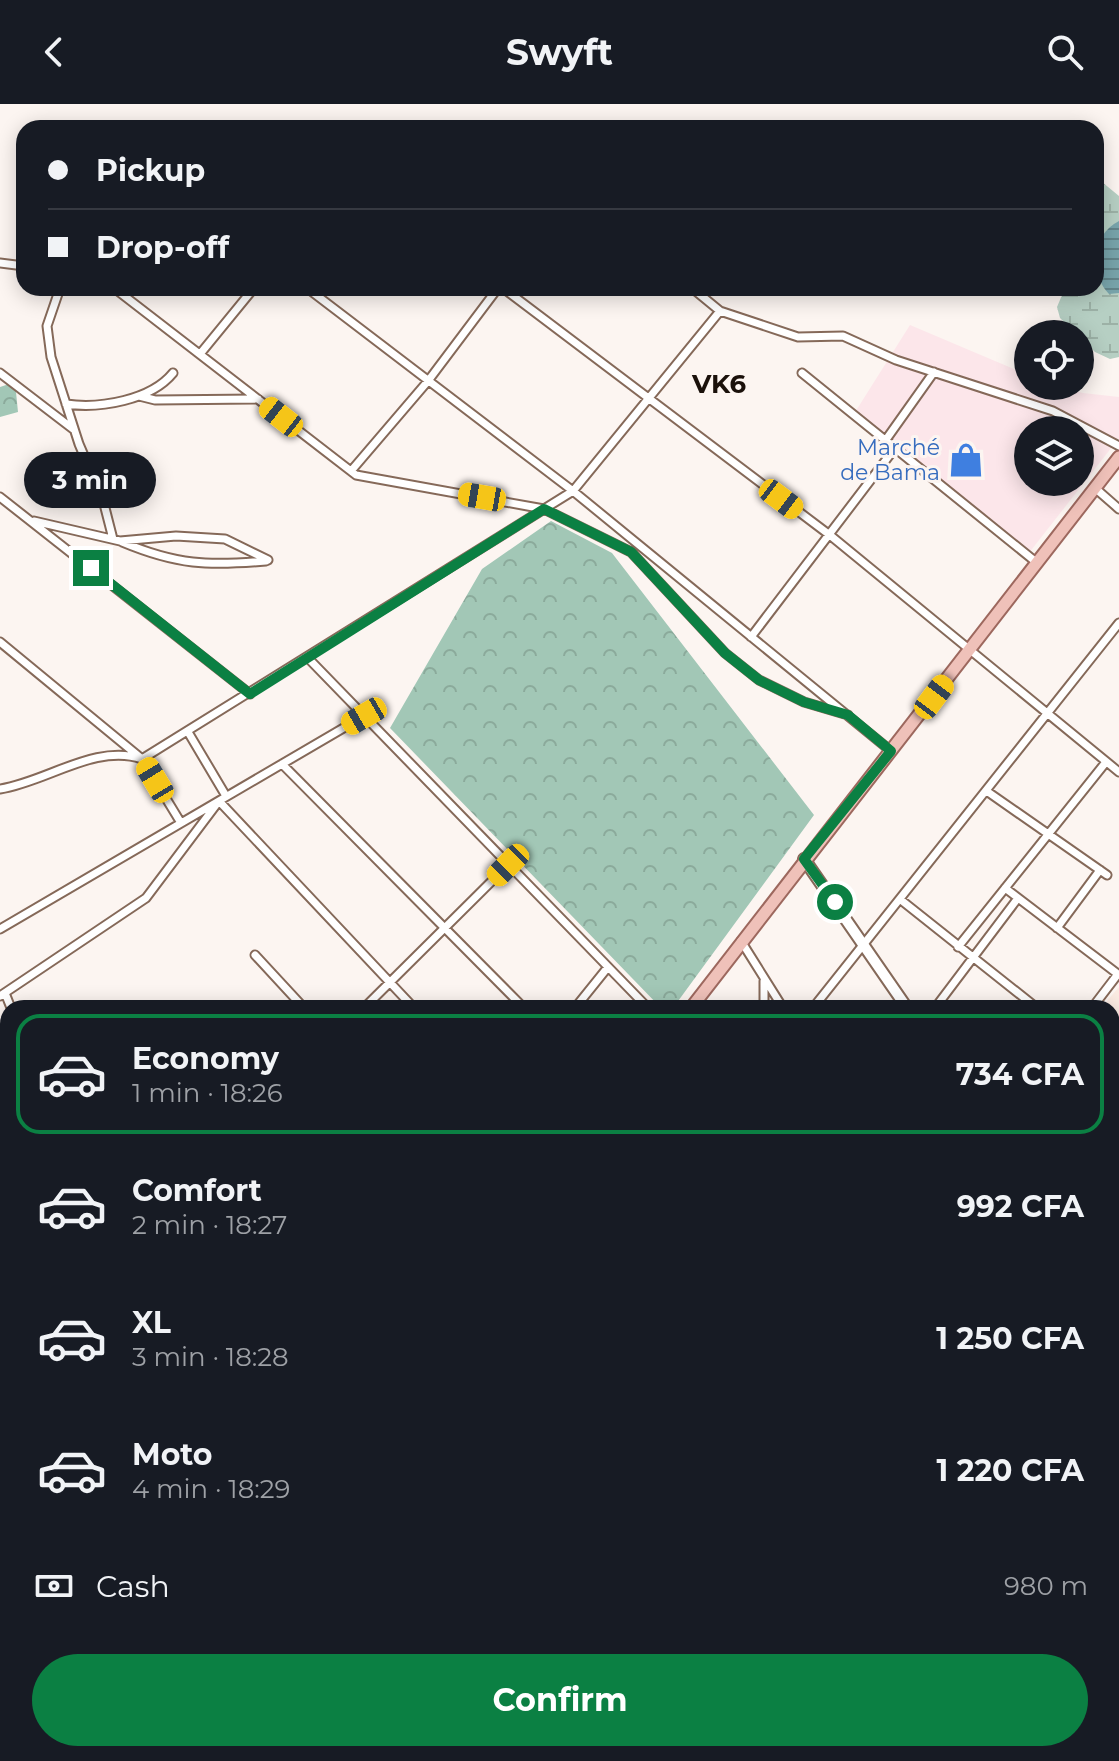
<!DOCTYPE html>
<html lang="en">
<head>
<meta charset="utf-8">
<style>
	:root { --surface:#171b24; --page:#242831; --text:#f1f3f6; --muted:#9ea1a6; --line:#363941; --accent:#0b8043 }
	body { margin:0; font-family:Montserrat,sans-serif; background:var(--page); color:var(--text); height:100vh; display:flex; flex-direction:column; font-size:30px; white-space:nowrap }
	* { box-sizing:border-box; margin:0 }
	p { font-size:26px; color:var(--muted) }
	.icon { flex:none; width:44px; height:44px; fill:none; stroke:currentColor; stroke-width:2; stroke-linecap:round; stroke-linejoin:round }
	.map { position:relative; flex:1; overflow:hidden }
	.side { position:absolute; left:0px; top:896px; width:1120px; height:762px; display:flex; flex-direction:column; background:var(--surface); border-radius:24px 24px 0 0; box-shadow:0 4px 20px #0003 }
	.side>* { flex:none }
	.hud { position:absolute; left:16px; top:16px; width:1088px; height:176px; border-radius:24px; box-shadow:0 4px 20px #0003; display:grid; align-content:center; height:176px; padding:0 32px; background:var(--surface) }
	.fabs { position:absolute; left:1014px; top:216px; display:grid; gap:16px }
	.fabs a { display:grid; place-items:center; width:80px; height:80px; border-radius:50%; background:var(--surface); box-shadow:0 4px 20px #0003; font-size:40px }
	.end { position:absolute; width:36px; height:36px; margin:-18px; border:10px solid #0b8043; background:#fff; box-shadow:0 0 0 4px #fff }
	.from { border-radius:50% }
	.bubble { position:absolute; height:56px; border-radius:28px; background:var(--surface); box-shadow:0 4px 20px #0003; font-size:26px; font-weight:700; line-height:56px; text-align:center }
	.car { position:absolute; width:24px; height:48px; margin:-24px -12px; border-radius:10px; box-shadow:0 0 6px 2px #0007; background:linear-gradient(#f5c518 24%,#345 0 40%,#f5c518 0 76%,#345 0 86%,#f5c518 0) }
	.hud b { display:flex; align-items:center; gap:28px; height:76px; font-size:30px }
	.hud b+b { border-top:2px solid var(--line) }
	.hud i { width:20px; height:20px; background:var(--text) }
	ul { padding:14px 0 0; list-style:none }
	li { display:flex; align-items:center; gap:24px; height:120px; margin:0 16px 12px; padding:0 16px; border:4px solid transparent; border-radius:24px }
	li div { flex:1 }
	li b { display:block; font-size:30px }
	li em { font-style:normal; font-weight:700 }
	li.selected { border-color:var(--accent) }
	li>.icon { width:72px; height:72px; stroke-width:1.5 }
	.pay { display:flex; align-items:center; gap:20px; height:88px; padding:0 32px; font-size:30px }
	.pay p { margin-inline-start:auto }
	.cta { display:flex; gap:16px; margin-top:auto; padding:16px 32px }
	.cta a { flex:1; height:92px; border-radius:48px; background:var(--accent); color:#fff; font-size:32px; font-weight:700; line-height:92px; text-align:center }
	header { display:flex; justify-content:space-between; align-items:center; height:104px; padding:0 32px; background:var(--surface); font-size:36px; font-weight:700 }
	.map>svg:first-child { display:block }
	.commercial { fill:#fce6ea; fill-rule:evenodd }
	.built { fill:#fbebe2 }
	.forest { fill:url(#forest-crowns) }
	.wetland { fill:url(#wetland-marsh) }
	.water { fill:url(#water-rules) }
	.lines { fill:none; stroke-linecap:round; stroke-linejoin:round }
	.street-casing { stroke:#856959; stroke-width:11 }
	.secondary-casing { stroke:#856959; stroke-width:14 }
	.primary-casing { stroke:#9d685e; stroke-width:15 }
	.street { stroke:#fff; stroke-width:7 }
	.secondary { stroke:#fff; stroke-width:10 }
	.primary { stroke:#efc1b9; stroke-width:11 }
	.route { stroke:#0b8043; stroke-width:10 }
	.labels { text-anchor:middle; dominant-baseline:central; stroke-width:6; stroke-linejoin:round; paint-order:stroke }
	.shop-label { font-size:22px; fill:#366cbe; stroke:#fcf5f1; text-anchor:end }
	.quarter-label { font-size:26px; font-weight:bold; fill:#1a100a; stroke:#fcf5f1 }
</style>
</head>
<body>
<header><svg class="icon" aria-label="back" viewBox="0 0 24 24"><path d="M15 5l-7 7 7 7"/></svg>Swyft<svg class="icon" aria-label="search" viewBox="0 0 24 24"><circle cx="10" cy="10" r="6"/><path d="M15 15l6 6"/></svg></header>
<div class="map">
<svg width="1119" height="1657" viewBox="0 0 1119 1657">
	<defs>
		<pattern id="forest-crowns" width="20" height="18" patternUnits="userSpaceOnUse" patternTransform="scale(2)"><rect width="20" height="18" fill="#a2c7b6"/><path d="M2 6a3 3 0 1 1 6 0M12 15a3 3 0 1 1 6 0" fill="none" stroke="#8baa9b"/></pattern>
		<pattern id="wetland-marsh" width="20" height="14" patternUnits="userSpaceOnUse" patternTransform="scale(2)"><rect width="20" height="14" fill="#b6cfc3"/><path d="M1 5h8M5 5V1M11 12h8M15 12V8" fill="none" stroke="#9cb1a6"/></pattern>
		<pattern id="water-rules" width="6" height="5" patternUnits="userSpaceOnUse" patternTransform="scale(2)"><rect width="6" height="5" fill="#78a4ab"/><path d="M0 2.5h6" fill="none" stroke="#628489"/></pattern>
	</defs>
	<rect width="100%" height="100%" fill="#fcf5f1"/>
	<path class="commercial" d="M 910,221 L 1028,271 L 1028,282 L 1058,282 L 1083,289 L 1119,293 L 1119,334 L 1025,454 L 852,313 ZM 1028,326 L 1080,326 L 1080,378 L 1028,378 Z"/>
	<path class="built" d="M 1119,883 L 1119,950 L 1112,956 L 1112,904 L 1101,904 Z
		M 1112,965 L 1119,973 L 1119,1063 L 1112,1058 Z"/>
	<path class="forest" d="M 15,278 L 18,308 L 0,313 L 0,283 Z
		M 551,417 L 612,449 L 814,711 L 673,904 L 661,904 L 390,624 L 482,465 Z"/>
	<path class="wetland" d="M 1102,78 L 1119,92 L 1119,253 L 1110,255 L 1095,248 L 1060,214 L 1057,203 L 1065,184 L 1096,184 L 1096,86 Z"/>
	<path class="water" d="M 1119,117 L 1119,189 L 1109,190 C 1089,169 1091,131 1119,117 Z"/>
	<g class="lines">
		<g class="street-casing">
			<path id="street" d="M 0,159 L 24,162
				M 60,184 L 47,222 L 51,253 L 79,340 L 103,396 L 113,435
				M 114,184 L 356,371 L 544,405 L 631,448 L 725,549 L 759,576 L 804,598 L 848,611
				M 307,184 L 573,387 L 891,647
				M 503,184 L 831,432 L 1119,668
				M 692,184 L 720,207 L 798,233 L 843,232 L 896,256 L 1053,307 L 1119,342
				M 200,250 L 254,184
				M 0,269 L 73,325
				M 802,269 L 1036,458
				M 139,292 L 155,296 L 258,295
				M 66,300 C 100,305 151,296 173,269
				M 885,337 L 934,268
				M 351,367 L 428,277 L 498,184
				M 1095,384 L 1119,405
				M 0,393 L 250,590
				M 34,417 L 120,437 L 176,432 L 225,435 L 268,456
				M 122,438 C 177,461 208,462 266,457
				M 751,533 L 895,344
				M 0,538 L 142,655 L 181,719
				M 307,553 L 648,904
				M 188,628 L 226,692
				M 282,660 L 524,904
				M 0,685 C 46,678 96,639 142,655 L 573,387 L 720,207
				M 988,688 L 1107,771
				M 1005,784 L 1119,871
				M 901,796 L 1037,904
				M 1057,824 L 1100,766
				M 0,825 L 364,612
				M 741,837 L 783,904
				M 958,843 L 1106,658
				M 255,851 L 304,904
				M 5,889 L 11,904
				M 0,892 L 146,794 L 219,697 L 414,904
				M 364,904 L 508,761
				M 575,904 L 608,863
				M 764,904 L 764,877
				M 813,904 L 1119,519
				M 935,904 L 1018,794
				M 1092,904 L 1118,870
				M 0,993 L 8,991
				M 1112,1052 L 1119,1056
				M 1112,1082 L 1119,1069
				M 1112,1177 L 1119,1181
				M 1112,1220 L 1119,1252
				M 1112,1266 L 1119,1270
				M 1112,1324 L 1119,1325
				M 1112,1480 L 1119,1481
				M 0,1507 L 8,1513
				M 1112,1507 L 1119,1502
				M 1112,1528 L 1119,1519
				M 1112,1557 L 1119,1571
				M 494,1650 L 499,1657
				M 743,1650 L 752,1657
				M 888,1650 L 897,1657
				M 1044,1650 L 1052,1657
				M 725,1657 L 736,1650
				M 1003,1657 L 1008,1650"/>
		</g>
		<g class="secondary-casing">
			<path id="secondary" d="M 804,755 L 907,904
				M 1112,1126 L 1119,1130"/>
		</g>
		<g class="primary-casing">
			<path id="primary" d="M 691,904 L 1119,353
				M 95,1657 L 102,1650"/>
		</g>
		<use href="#street" class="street"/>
		<use href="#secondary" class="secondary"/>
		<use href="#primary" class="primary"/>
	</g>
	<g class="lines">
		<path class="route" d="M 91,464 L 250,590 L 544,405 L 631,448 L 725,549 L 759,576 L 804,598 L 848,611 L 891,647 L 804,755 L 835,798"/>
	</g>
	<defs>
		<g id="shop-bare" transform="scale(2.76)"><path d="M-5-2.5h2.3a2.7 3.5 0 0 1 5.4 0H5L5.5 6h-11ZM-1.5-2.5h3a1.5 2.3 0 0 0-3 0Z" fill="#3f7fe0" stroke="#fcf5f1" stroke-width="2.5" paint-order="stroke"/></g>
	</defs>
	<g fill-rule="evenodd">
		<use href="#shop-bare" x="966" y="356"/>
	</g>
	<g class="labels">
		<g class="shop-label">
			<text x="940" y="343">Marché<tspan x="940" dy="25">de Bama</tspan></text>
		</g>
		<g class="quarter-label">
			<text x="719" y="280">VK6</text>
		</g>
	</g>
</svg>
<div class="fabs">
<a><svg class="icon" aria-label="locate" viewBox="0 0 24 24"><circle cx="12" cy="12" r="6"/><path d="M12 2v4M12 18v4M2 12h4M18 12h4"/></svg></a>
<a><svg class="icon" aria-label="layers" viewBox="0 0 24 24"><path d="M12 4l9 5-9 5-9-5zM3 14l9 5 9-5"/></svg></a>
</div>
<i class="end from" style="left:835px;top:798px"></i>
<i class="end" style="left:91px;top:464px"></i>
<div class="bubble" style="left:24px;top:348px;width:132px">3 min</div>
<i class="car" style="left:281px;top:313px;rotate:308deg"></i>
<i class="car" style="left:482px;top:393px;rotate:280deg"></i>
<i class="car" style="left:781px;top:395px;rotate:127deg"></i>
<i class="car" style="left:934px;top:593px;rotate:37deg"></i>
<i class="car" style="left:364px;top:612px;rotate:240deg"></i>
<i class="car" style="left:155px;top:676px;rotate:329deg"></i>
<i class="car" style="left:508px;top:761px;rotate:225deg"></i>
<div class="hud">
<b><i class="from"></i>Pickup</b>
<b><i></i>Drop-off</b>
</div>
<section class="side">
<ul>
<li class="selected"><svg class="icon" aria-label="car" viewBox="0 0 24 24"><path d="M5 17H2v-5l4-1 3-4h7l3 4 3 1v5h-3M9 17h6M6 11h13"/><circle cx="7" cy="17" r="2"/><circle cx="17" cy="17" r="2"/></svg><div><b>Economy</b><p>1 min · 18:26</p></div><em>734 CFA</em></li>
<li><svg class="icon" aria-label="car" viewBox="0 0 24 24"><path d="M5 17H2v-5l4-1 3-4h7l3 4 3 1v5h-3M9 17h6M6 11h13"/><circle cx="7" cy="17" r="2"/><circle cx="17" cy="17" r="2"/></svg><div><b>Comfort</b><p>2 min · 18:27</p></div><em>992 CFA</em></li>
<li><svg class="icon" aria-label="car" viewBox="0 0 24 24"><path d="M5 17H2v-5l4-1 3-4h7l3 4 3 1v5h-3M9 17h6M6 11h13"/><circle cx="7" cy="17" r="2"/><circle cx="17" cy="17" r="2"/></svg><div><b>XL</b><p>3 min · 18:28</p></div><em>1 250 CFA</em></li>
<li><svg class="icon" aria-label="car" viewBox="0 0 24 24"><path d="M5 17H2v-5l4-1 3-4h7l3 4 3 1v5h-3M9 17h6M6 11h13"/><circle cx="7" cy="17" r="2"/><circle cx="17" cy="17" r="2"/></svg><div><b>Moto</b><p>4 min · 18:29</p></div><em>1 220 CFA</em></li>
</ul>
<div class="pay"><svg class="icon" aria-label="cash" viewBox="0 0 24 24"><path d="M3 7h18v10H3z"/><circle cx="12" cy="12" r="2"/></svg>Cash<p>980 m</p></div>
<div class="cta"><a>Confirm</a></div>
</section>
</div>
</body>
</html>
